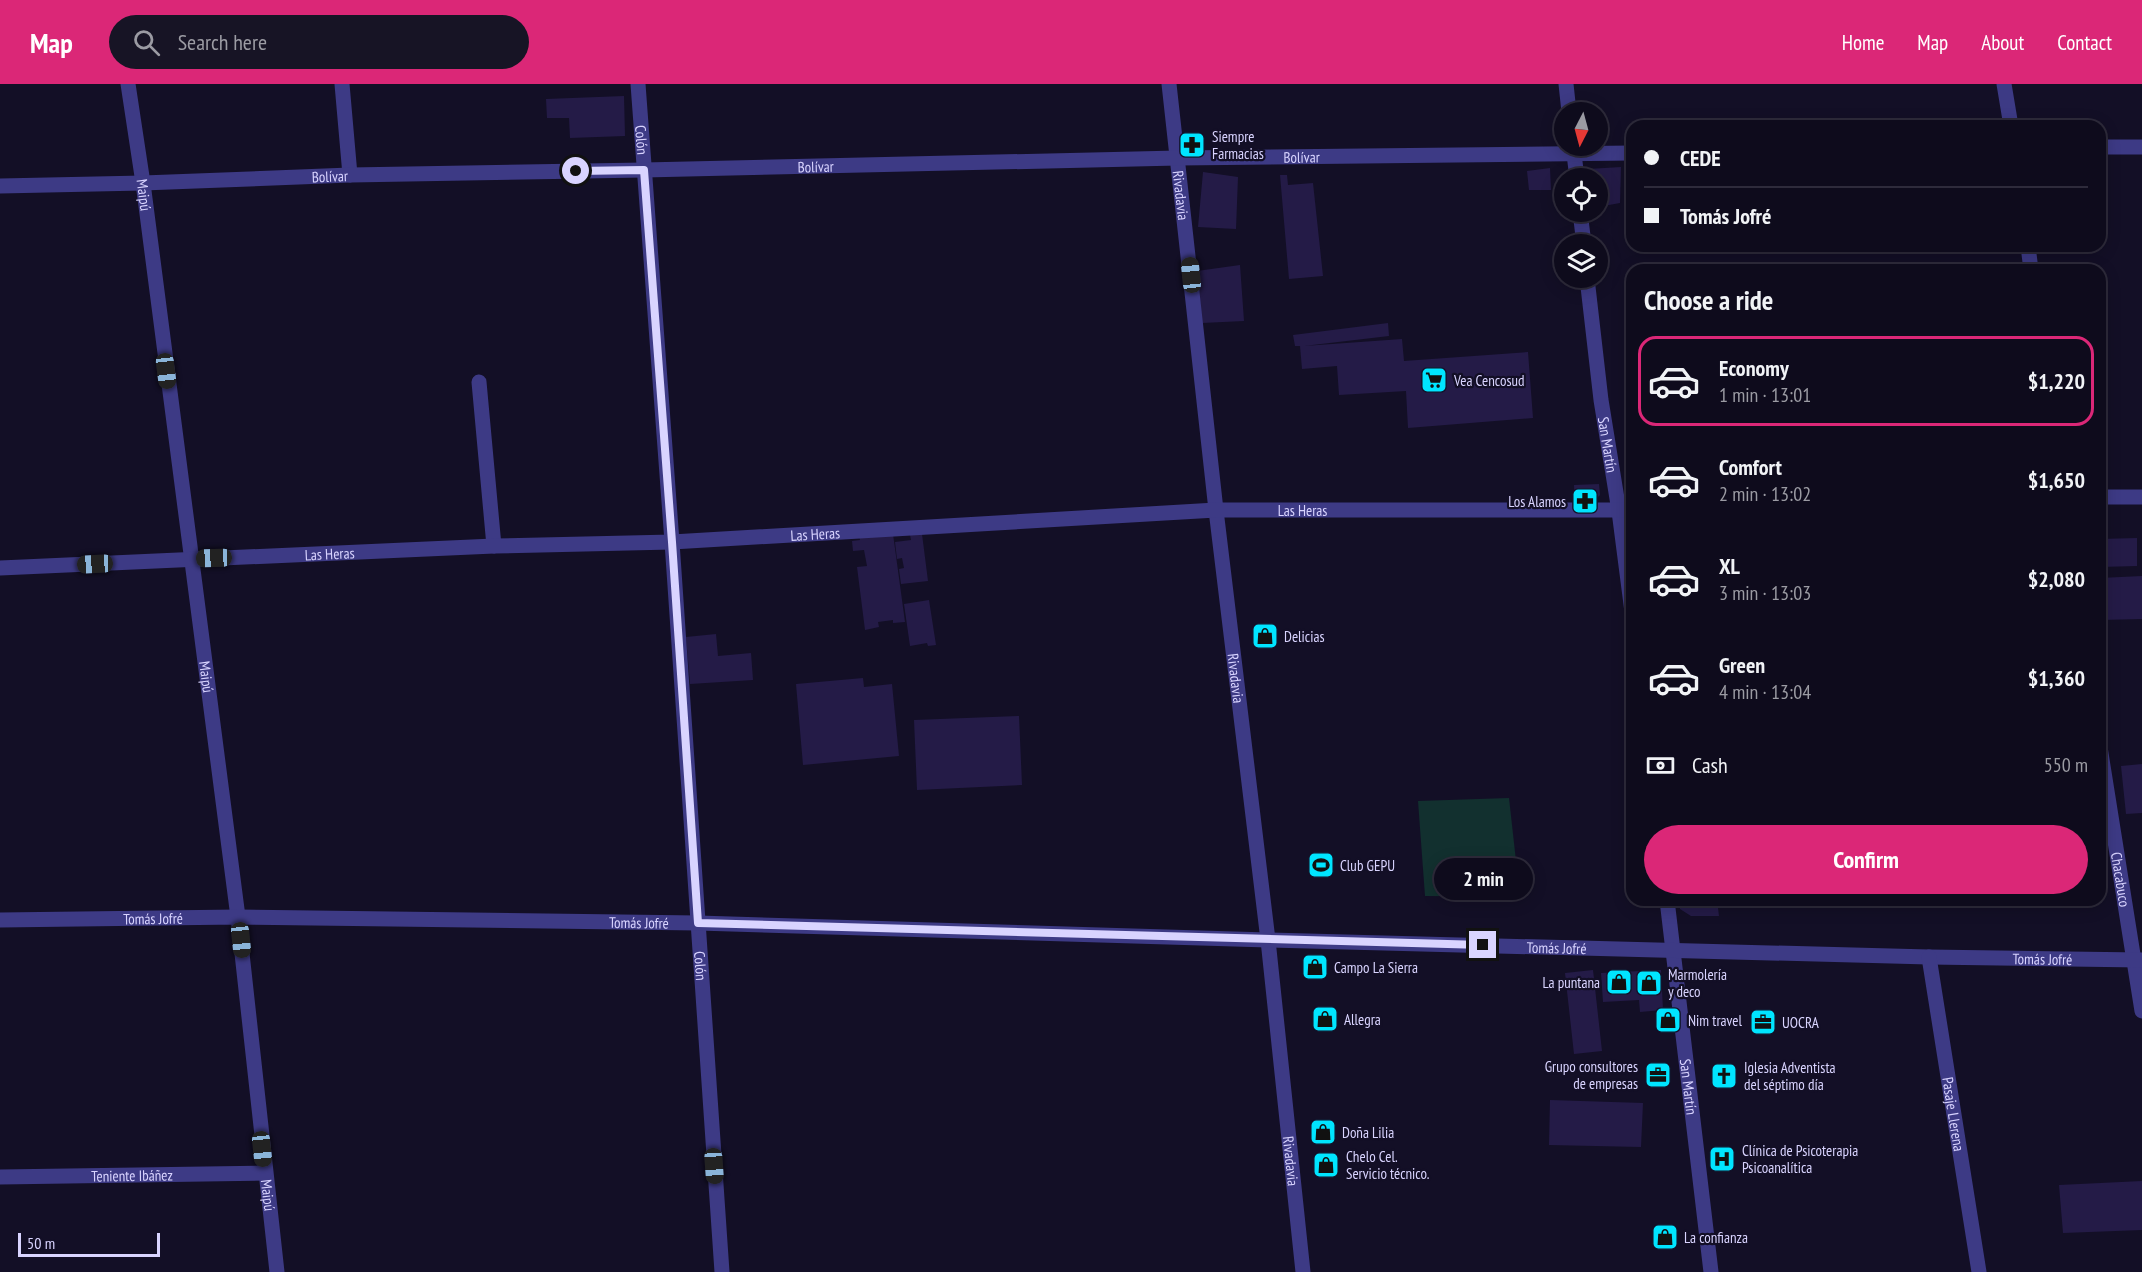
<!DOCTYPE html>
<html lang="en">
<head>
<meta charset="utf-8">
<style>
	:root { --surface:#0e0b1c; --page:#171425; --text:#f1f3f6; --muted:#9b9ba3; --line:#2e2b3b; --accent:#db2777 }
	body { margin:0; font-family:"PT Sans Narrow",sans-serif; background:var(--page); color:var(--text); height:100vh; display:flex; flex-direction:column; font-size:22px; white-space:nowrap }
	* { box-sizing:border-box; margin:0 }
	p { font-size:20px; color:var(--muted) }
	.icon { flex:none; width:33px; height:33px; fill:none; stroke:currentColor; stroke-width:2; stroke-linecap:round; stroke-linejoin:round }
	.map { position:relative; flex:1; overflow:hidden }
	.details { position:absolute; left:1626px; top:180px; width:480px; height:642px; display:flex; flex-direction:column; background:var(--surface); border-radius:18px; box-shadow:0 3px 15px #0003,0 0 0 2px var(--line) }
	.details>* { flex:none }
	.top-card { position:absolute; left:1626px; top:36px; width:480px; height:132px; border-radius:18px; box-shadow:0 3px 15px #0003,0 0 0 2px var(--line); display:grid; align-content:center; height:132px; padding:0 18px; background:var(--surface) }
	.needle { width:39px; rotate:186deg }
	.controls { position:absolute; left:1554px; top:18px; display:grid; gap:12px }
	.controls a { display:grid; place-items:center; width:54px; height:54px; border-radius:50%; background:var(--surface); box-shadow:0 3px 15px #0003,0 0 0 2px var(--line); font-size:30px }
	.scale { position:absolute; left:18px; bottom:15px; width:142px; box-sizing:border-box; padding-left:6px; border:3px solid #d9d4ff; border-top:0; font-size:16px; line-height:21px; white-space:nowrap; color:#d9d4ff; -webkit-text-stroke:4px #130f26; paint-order:stroke }
	.end { position:absolute; width:27px; height:27px; margin:-14px; border:8px solid #d9d4ff; background:#111; box-shadow:0 0 0 3px #111 }
	.from { border-radius:50% }
	.bubble { position:absolute; height:42px; border-radius:21px; background:var(--surface); box-shadow:0 3px 15px #0003,0 0 0 2px var(--line); font-size:20px; font-weight:600; line-height:42px; text-align:center }
	.car { position:absolute; width:18px; height:36px; margin:-18px -9px; border-radius:8px; box-shadow:0 0 4px 2px #0007; background:linear-gradient(#222 24%,#8ab4d8 0 40%,#222 0 76%,#8ab4d8 0 86%,#222 0) }
	.top-card b { display:flex; align-items:center; gap:21px; height:57px; font-size:22px }
	.top-card b+b { border-top:2px solid var(--line) }
	.top-card i { width:15px; height:15px; background:var(--text) }
	ul { padding:0; list-style:none }
	li { display:flex; align-items:center; gap:18px; height:90px; margin:0 12px 9px; padding:0 6px; border:3px solid transparent; border-radius:18px }
	li div { flex:1 }
	li b { display:block; font-size:22px }
	li em { font-style:normal; font-weight:600 }
	li.on { border-color:var(--accent) }
	li>.icon { width:54px; height:54px; stroke-width:1.5 }
	h2 { padding:0 18px; font-size:27px; line-height:72px }
	.pay { display:flex; align-items:center; gap:15px; height:66px; padding:0 18px; font-size:22px }
	.pay p { margin-inline-start:auto }
	.primary-button { display:flex; gap:12px; margin-top:auto; padding:12px 18px }
	.primary-button a { flex:1; height:69px; border-radius:36px; background:var(--accent); color:#fff; font-size:24px; font-weight:600; line-height:69px; text-align:center }
	header { display:flex; align-items:center; gap:36px; box-sizing:border-box; height:84px; padding:0 30px; background:var(--accent); color:#fff }
	header strong { font-size:28px }
	nav { display:flex; gap:33px; margin-inline-start:auto; font-size:21px }
	.search { width:420px; height:54px; background:var(--page); display:flex; align-items:center; gap:15px; box-sizing:border-box; padding:0 21px; border-radius:33px; color:var(--muted); font-size:22px }
	.map>svg:first-child { display:block }
	.green { fill:#12302f }
	.building { fill:#241b47 }
	.lines { fill:none; stroke-linecap:round; stroke-linejoin:round }
	.minor { stroke:#3d3a85; stroke-width:15 }
	.route { stroke:#d9d4ff; stroke-width:8 }
	.labels { text-anchor:middle; dominant-baseline:central; stroke-width:4.5; stroke-linejoin:round; paint-order:stroke }
	.poi-label { font-size:15px; fill:#d9d4ff; stroke:#130f26; text-anchor:start }
	.street-label { font-size:15px; fill:#d9d4ff; stroke:#130f26 }
</style>
</head>
<body>
<header>
<strong>Map</strong>
<div class="search"><svg class="icon" aria-label="search" viewBox="0 0 24 24"><circle cx="10" cy="10" r="6"/><path d="M15 15l6 6"/></svg>Search here</div>
<nav><a>Home</a><a>Map</a><a>About</a><a>Contact</a></nav>
</header>
<div class="map">
<svg width="2142" height="1188" viewBox="0 0 2142 1188">
	<rect width="100%" height="100%" fill="#130f26"/>
	<path class="green" d="M 1509,714 L 1520,813 L 1425,812 L 1418,717 Z"/>
	<path class="building" d="M 624,12 L 625,52 L 570,54 L 569,34 L 547,34 L 546,15 Z
		M 1621,83 L 1620,119 L 1598,123 L 1598,94 L 1588,94 L 1588,85 Z
		M 1550,84 L 1551,106 L 1529,106 L 1527,87 Z
		M 1203,88 L 1238,93 L 1236,145 L 1198,143 Z
		M 1280,91 L 1287,91 L 1288,101 L 1313,99 L 1323,192 L 1289,195 Z
		M 1240,181 L 1244,237 L 1202,239 L 1197,187 Z
		M 1388,239 L 1389,252 L 1304,262 L 1402,255 L 1404,277 L 1528,268 L 1533,334 L 1408,344 L 1406,307 L 1339,311 L 1337,282 L 1302,285 L 1300,262 L 1295,262 L 1293,251 Z
		M 1599,400 L 1600,411 L 1589,422 L 1575,423 L 1574,401 Z
		M 893,450 L 905,538 L 893,539 L 893,536 L 878,538 L 879,543 L 865,546 L 857,483 L 867,482 L 864,466 L 853,467 L 852,457 L 860,456 L 859,452 Z
		M 922,450 L 928,497 L 901,500 L 899,485 L 904,484 L 902,474 L 897,475 L 895,458 L 911,456 L 910,451 Z
		M 2137,454 L 2137,482 L 2100,483 L 2100,455 Z
		M 2142,492 L 2142,535 L 2100,536 L 2100,494 Z
		M 929,516 L 936,561 L 928,562 L 927,559 L 910,562 L 904,520 Z
		M 716,550 L 718,572 L 751,569 L 753,596 L 690,600 L 686,553 Z
		M 863,594 L 864,603 L 892,600 L 899,672 L 803,681 L 796,600 Z
		M 1019,632 L 1022,701 L 917,706 L 914,636 Z
		M 2142,680 L 2142,729 L 2126,730 L 2121,682 Z
		M 1679,816 L 1717,816 L 1719,832 L 1691,832 L 1680,825 Z
		M 1593,886 L 1602,967 L 1574,970 L 1565,889 Z
		M 1661,886 L 1663,926 L 1640,928 L 1639,916 L 1603,918 L 1601,889 Z
		M 1550,1016 L 1643,1019 L 1641,1063 L 1549,1061 Z
		M 2142,1097 L 2142,1146 L 2063,1149 L 2059,1101 Z"/>
	<g class="lines">
		<g class="minor">
			<path id="s1" d="M 128,0 L 143,99 L 238,833 L 277,1188"/>
			<path d="M 342,0 L 350,91"/>
			<path id="s2" d="M 638,0 L 672,458 L 722,1188"/>
			<path id="s3" d="M 1169,0 L 1216,426 L 1268,856 L 1303,1188"/>
			<path d="M 1566,0 L 1569,28"/>
			<path d="M 2004,0 L 2011,42"/>
			<path d="M 1573,62 L 1577,94"/>
			<path d="M 2100,63 L 2142,63"/>
			<path id="s4" d="M 0,102 L 143,99 L 350,91 L 644,86 L 1178,74 L 1632,69"/>
			<path d="M 1580,128 L 1584,160"/>
			<path d="M 2028,162 L 2031,186"/>
			<path id="s5" d="M 1587,194 L 1601,316 L 1619,427 L 1632,528"/>
			<path d="M 479,298 L 494,462"/>
			<path d="M 2100,413 L 2142,413"/>
			<path id="s6" d="M 0,484 L 494,462 L 672,458 L 1216,426 L 1632,426"/>
			<path id="s7" d="M 2100,663 L 2142,927"/>
			<path id="s8" d="M 1667,816 L 1711,1188"/>
			<path id="s9" d="M 0,836 L 238,833 L 698,839 L 1268,856 L 1929,873 L 2142,876"/>
			<path id="s10" d="M 1929,873 L 1979,1188"/>
			<path id="s11" d="M 0,1093 L 265,1089"/>
		</g>
	</g>
	<g class="lines">
		<path class="route" d="M 576,87 L 644,86 L 672,458 L 698,839 L 1483,861"/>
	</g>
	<defs>
		<g id="pharmacy-square" transform="scale(1.35)"><rect x="-9" y="-9" width="18" height="18" rx="4" fill="#00e5ff" stroke="#130f26"/><path d="M-2-6h4v4h4v4h-4v4h-4v-4h-4v-4h4Z" fill="#111"/></g>
		<g id="supermarket-square" transform="scale(1.35)"><rect x="-9" y="-9" width="18" height="18" rx="4" fill="#00e5ff" stroke="#130f26"/><path d="M-6-5.5h2.5l.6 2H6L4.5 2H-2.5L-4.4-4H-6ZM-1.5 3.2a1.3 1.3 0 1 0 .1 0ZM3 3.2a1.3 1.3 0 1 0 .1 0Z" fill="#111"/></g>
		<g id="shop-square" transform="scale(1.35)"><rect x="-9" y="-9" width="18" height="18" rx="4" fill="#00e5ff" stroke="#130f26"/><path d="M-5-2.5h2.3a2.7 3.5 0 0 1 5.4 0H5L5.5 6h-11ZM-1.5-2.5h3a1.5 2.3 0 0 0-3 0Z" fill="#111"/></g>
		<g id="stadium-square" transform="scale(1.35)"><rect x="-9" y="-9" width="18" height="18" rx="4" fill="#00e5ff" stroke="#130f26"/><path d="M0-5a6.5 5 0 1 0 0 10a6.5 5 0 1 0 0-10ZM-3.5-1.8h7v3.6h-7Z" fill="#111"/></g>
		<g id="office-square" transform="scale(1.35)"><rect x="-9" y="-9" width="18" height="18" rx="4" fill="#00e5ff" stroke="#130f26"/><path d="M-6-3h4V-5.5h4V-3h4V5H-6ZM-1-4.5V-3h2v-1.5ZM-6 0V1H6V0Z" fill="#111"/></g>
		<g id="church-square" transform="scale(1.35)"><rect x="-9" y="-9" width="18" height="18" rx="4" fill="#00e5ff" stroke="#130f26"/><path d="M-1.2-6h2.4v3.5h3.3v2.4h-3.3V6h-2.4V-.1h-3.3v-2.4h3.3Z" fill="#111"/></g>
		<g id="hospital-square" transform="scale(1.35)"><rect x="-9" y="-9" width="18" height="18" rx="4" fill="#00e5ff" stroke="#130f26"/><path d="M-5-5h3v3.5h4V-5h3V5h-3V1.5h-4V5h-3Z" fill="#111"/></g>
	</defs>
	<g fill-rule="evenodd">
		<use href="#pharmacy-square" x="1192" y="61"/>
		<use href="#supermarket-square" x="1434" y="296"/>
		<use href="#pharmacy-square" x="1585" y="417"/>
		<use href="#shop-square" x="1265" y="552"/>
		<use href="#stadium-square" x="1321" y="781"/>
		<use href="#shop-square" x="1315" y="883"/>
		<use href="#shop-square" x="1619" y="898"/>
		<use href="#shop-square" x="1649" y="899"/>
		<use href="#shop-square" x="1325" y="935"/>
		<use href="#shop-square" x="1668" y="936"/>
		<use href="#office-square" x="1763" y="938"/>
		<use href="#office-square" x="1658" y="991"/>
		<use href="#church-square" x="1724" y="992"/>
		<use href="#shop-square" x="1323" y="1048"/>
		<use href="#hospital-square" x="1722" y="1075"/>
		<use href="#shop-square" x="1326" y="1081"/>
		<use href="#shop-square" x="1665" y="1153"/>
	</g>
	<g class="labels">
		<g class="poi-label">
			<text x="1212" y="52">Siempre<tspan x="1212" dy="17">Farmacias</tspan></text>
			<text x="1454" y="296">Vea Cencosud</text>
			<text x="1566" y="417" text-anchor="end">Los Alamos</text>
			<text x="1284" y="552">Delicias</text>
			<text x="1340" y="781">Club GEPU</text>
			<text x="1334" y="883">Campo La Sierra</text>
			<text x="1668" y="890">Marmolería<tspan x="1668" dy="17">y deco</tspan></text>
			<text x="1600" y="898" text-anchor="end">La puntana</text>
			<text x="1344" y="935">Allegra</text>
			<text x="1688" y="936">Nim travel</text>
			<text x="1782" y="938">UOCRA</text>
			<text x="1638" y="982" text-anchor="end">Grupo consultores<tspan x="1638" dy="17">de empresas</tspan></text>
			<text x="1744" y="983">Iglesia Adventista<tspan x="1744" dy="17">del séptimo día</tspan></text>
			<text x="1342" y="1048">Doña Lilia</text>
			<text x="1742" y="1066">Clínica de Psicoterapia<tspan x="1742" dy="17">Psicoanalítica</tspan></text>
			<text x="1346" y="1072">Chelo Cel.<tspan x="1346" dy="17">Servicio técnico.</tspan></text>
			<text x="1684" y="1153">La confianza</text>
		</g>
		<g class="street-label">
			<text stroke="none"><textPath href="#s2" startOffset="56">Colón</textPath></text>
			<text stroke="none"><textPath href="#s4" startOffset="1302">Bolívar</textPath></text>
			<text stroke="none"><textPath href="#s4" startOffset="816">Bolívar</textPath></text>
			<text stroke="none"><textPath href="#s4" startOffset="330">Bolívar</textPath></text>
			<text stroke="none"><textPath href="#s3" startOffset="112">Rivadavia</textPath></text>
			<text stroke="none"><textPath href="#s1" startOffset="112">Maipú</textPath></text>
			<text stroke="none"><textPath href="#s5" startOffset="168">San Martín</textPath></text>
			<text stroke="none"><textPath href="#s6" startOffset="1304">Las Heras</textPath></text>
			<text stroke="none"><textPath href="#s6" startOffset="816">Las Heras</textPath></text>
			<text stroke="none"><textPath href="#s6" startOffset="330">Las Heras</textPath></text>
			<text stroke="none"><textPath href="#s1" startOffset="598">Maipú</textPath></text>
			<text stroke="none"><textPath href="#s3" startOffset="598">Rivadavia</textPath></text>
			<text stroke="none"><textPath href="#s7" startOffset="134">Chacabuco</textPath></text>
			<text stroke="none"><textPath href="#s9" startOffset="153">Tomás Jofré</textPath></text>
			<text stroke="none"><textPath href="#s9" startOffset="639">Tomás Jofré</textPath></text>
			<text stroke="none"><textPath href="#s9" startOffset="1557">Tomás Jofré</textPath></text>
			<text stroke="none"><textPath href="#s9" startOffset="2043">Tomás Jofré</textPath></text>
			<text stroke="none"><textPath href="#s2" startOffset="884">Colón</textPath></text>
			<text stroke="none"><textPath href="#s8" startOffset="188">San Martín</textPath></text>
			<text stroke="none"><textPath href="#s10" startOffset="159">Pasaje Llerena</textPath></text>
			<text stroke="none"><textPath href="#s3" startOffset="1084">Rivadavia</textPath></text>
			<text stroke="none"><textPath href="#s11" startOffset="132">Teniente Ibáñez</textPath></text>
			<text stroke="none"><textPath href="#s1" startOffset="1120">Maipú</textPath></text>
		</g>
	</g>
</svg>
<div class="controls">
<a><svg class="needle" viewBox="-14 -14 28 28"><path d="M0-13l5 13h-10z" fill="#e53935"/><path d="M0 13l5-13h-10z" fill="#9b9ba3"/></svg></a>
<a><svg class="icon" aria-label="locate" viewBox="0 0 24 24"><circle cx="12" cy="12" r="6"/><path d="M12 2v4M12 18v4M2 12h4M18 12h4"/></svg></a>
<a><svg class="icon" aria-label="layers" viewBox="0 0 24 24"><path d="M12 4l9 5-9 5-9-5zM3 14l9 5 9-5"/></svg></a>
</div>
<div class="scale">50 m</div>
<i class="end from" style="left:576px;top:87px"></i>
<i class="end" style="left:1483px;top:861px"></i>
<div class="bubble" style="left:1434px;top:774px;width:99px">2 min</div>
<i class="car" style="left:1191px;top:191px;rotate:354deg"></i>
<i class="car" style="left:166px;top:287px;rotate:173deg"></i>
<i class="car" style="left:214px;top:474px;rotate:268deg"></i>
<i class="car" style="left:95px;top:480px;rotate:267deg"></i>
<i class="car" style="left:241px;top:856px;rotate:174deg"></i>
<i class="car" style="left:262px;top:1065px;rotate:174deg"></i>
<i class="car" style="left:714px;top:1082px;rotate:176deg"></i>
<div class="top-card">
<b><i class="from"></i>CEDE</b>
<b><i></i>Tomás Jofré</b>
</div>
<section class="details">
<h2>Choose a ride</h2>
<ul>
<li class="on"><svg class="icon" aria-label="car" viewBox="0 0 24 24"><path d="M5 17H2v-5l4-1 3-4h7l3 4 3 1v5h-3M9 17h6M6 11h13"/><circle cx="7" cy="17" r="2"/><circle cx="17" cy="17" r="2"/></svg><div><b>Economy</b><p>1 min · 13:01</p></div><em>$1,220</em></li>
<li><svg class="icon" aria-label="car" viewBox="0 0 24 24"><path d="M5 17H2v-5l4-1 3-4h7l3 4 3 1v5h-3M9 17h6M6 11h13"/><circle cx="7" cy="17" r="2"/><circle cx="17" cy="17" r="2"/></svg><div><b>Comfort</b><p>2 min · 13:02</p></div><em>$1,650</em></li>
<li><svg class="icon" aria-label="car" viewBox="0 0 24 24"><path d="M5 17H2v-5l4-1 3-4h7l3 4 3 1v5h-3M9 17h6M6 11h13"/><circle cx="7" cy="17" r="2"/><circle cx="17" cy="17" r="2"/></svg><div><b>XL</b><p>3 min · 13:03</p></div><em>$2,080</em></li>
<li><svg class="icon" aria-label="car" viewBox="0 0 24 24"><path d="M5 17H2v-5l4-1 3-4h7l3 4 3 1v5h-3M9 17h6M6 11h13"/><circle cx="7" cy="17" r="2"/><circle cx="17" cy="17" r="2"/></svg><div><b>Green</b><p>4 min · 13:04</p></div><em>$1,360</em></li>
</ul>
<div class="pay"><svg class="icon" aria-label="cash" viewBox="0 0 24 24"><path d="M3 7h18v10H3z"/><circle cx="12" cy="12" r="2"/></svg>Cash<p>550 m</p></div>
<div class="primary-button"><a>Confirm</a></div>
</section>
</div>
</body>
</html>
